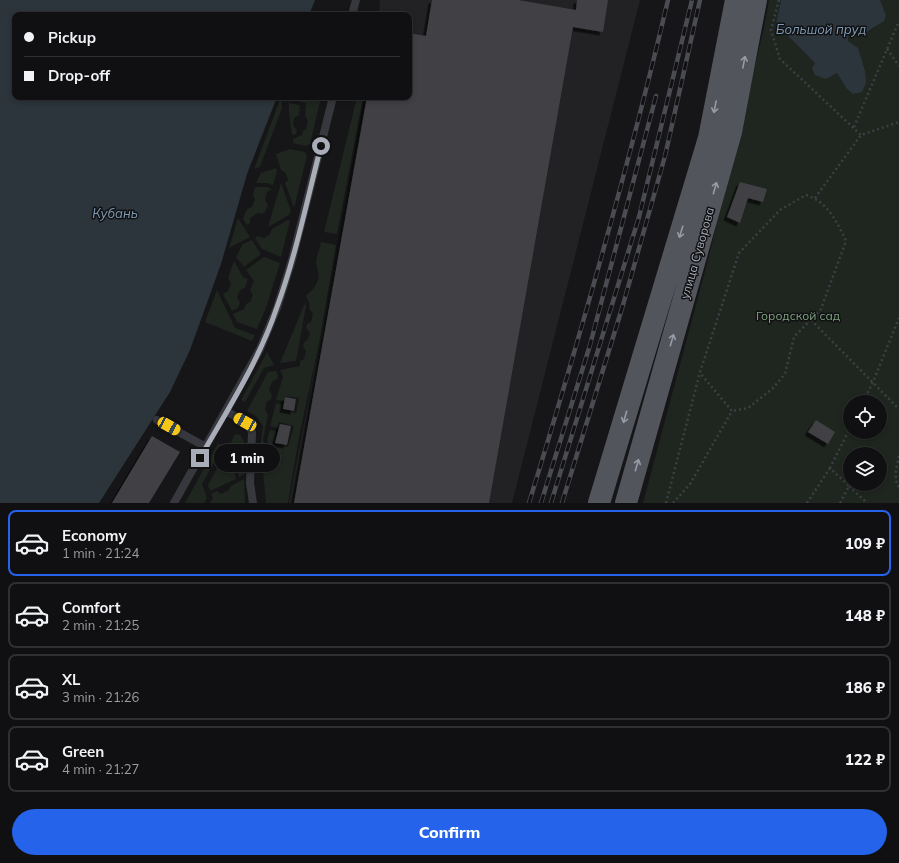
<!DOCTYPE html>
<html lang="en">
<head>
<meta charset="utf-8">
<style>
	:root { --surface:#101012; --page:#19191b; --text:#f1f3f6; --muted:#9c9d9f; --line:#303032; --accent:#2563eb }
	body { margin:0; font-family:Mulish,sans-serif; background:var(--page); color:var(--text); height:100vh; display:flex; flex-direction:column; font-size:15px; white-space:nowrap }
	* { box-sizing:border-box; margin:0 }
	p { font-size:13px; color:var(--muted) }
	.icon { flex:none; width:22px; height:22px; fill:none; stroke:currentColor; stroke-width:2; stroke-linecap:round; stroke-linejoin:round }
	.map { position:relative; height:503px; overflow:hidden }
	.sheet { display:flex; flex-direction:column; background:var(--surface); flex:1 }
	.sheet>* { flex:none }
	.hud { position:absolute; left:12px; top:12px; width:400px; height:88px; border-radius:8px; box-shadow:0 2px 6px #0003,0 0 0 1px var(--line); display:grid; align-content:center; height:88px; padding:0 12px; background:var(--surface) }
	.tools { position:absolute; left:843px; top:395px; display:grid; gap:8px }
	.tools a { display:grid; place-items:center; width:44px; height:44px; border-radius:50%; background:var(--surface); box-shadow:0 2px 6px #0003,0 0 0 1px var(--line); font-size:20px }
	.end { position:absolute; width:18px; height:18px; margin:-9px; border:5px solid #a8adb8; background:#111; box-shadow:0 0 0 2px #111 }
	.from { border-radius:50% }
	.bubble { position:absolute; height:28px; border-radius:14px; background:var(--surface); box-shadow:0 2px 6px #0003,0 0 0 1px var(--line); font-size:13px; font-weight:800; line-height:28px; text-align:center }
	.car { position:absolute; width:12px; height:24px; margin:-12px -6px; border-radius:5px; box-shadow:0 0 3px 1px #0007; background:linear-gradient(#f5c518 24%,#345 0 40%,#f5c518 0 76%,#345 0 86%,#f5c518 0) }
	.hud b { display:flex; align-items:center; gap:14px; height:38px; font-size:15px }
	.hud b+b { border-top:1px solid var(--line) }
	.hud i { width:10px; height:10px; background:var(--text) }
	ul { padding:7px 0 0; list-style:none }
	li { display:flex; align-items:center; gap:12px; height:66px; margin:0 8px 6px; padding:0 4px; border:2px solid var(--line); border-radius:8px }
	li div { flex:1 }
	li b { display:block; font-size:15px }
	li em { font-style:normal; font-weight:800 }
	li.selected { border-color:var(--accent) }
	li>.icon { width:36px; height:36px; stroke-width:1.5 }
	.cta { display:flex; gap:8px; margin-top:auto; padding:8px 12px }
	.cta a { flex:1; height:46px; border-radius:24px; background:var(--accent); color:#fff; font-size:16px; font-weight:800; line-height:46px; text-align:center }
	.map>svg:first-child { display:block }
	.built { fill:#222225 }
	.green { fill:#1e261f; fill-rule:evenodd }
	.water { fill:#2c353c }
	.building { fill:#404145; filter:url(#shadow) }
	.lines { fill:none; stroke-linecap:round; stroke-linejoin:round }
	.path { stroke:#3d3f44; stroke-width:2.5; stroke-dasharray:2 3; stroke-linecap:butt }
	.service { stroke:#37383d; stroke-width:8 }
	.primary { stroke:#53555c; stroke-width:22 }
	.rail-casing { stroke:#4a4c52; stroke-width:4.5 }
	.rail { stroke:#111113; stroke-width:3; stroke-dasharray:9; stroke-linecap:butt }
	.oneway { stroke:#979ba6 }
	.route { stroke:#a8adb8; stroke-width:5 }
	.labels { text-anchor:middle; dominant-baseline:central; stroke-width:3; stroke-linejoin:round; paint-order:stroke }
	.street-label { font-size:12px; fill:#a8adb8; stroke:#111113 }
	.park-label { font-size:12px; fill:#7fa381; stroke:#111113 }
	.water-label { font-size:13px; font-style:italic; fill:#7f9bb3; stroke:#111113 }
</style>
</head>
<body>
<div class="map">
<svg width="899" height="503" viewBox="0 0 899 503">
	<defs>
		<filter id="shadow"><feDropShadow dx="-3.5" dy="3.5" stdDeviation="0" flood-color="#0009"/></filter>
	</defs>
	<rect width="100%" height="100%" fill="#161618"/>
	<path class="built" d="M 380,0 L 640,0 L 512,503 L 289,503 L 366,97 L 409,97 L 409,15 L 379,15 Z"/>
	<path class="green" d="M 769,0 L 781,0 L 776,24 L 815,63 L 837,73 L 846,88 L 848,36 L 854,27 L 862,29 L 864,34 C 873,29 882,24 886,15 L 880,0 L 899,0 L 899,503 L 643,503 L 708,260 L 764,28 ZM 850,402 L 880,402 L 880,432 L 850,432 ZM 850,454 L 880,454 L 880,484 L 850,484 Z
		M 291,97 L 321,97 L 310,144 L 306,146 L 293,143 L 293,139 L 302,135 L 303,131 L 306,129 L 308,121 L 305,116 L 306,103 L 290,99 Z
		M 357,97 L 363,97 L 337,234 L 324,232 Z
		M 280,100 L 282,101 L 282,108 L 260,167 L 254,169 Z
		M 289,103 L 300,105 L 299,115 L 294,118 L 293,126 L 297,130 L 296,134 L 292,135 L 289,112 Z
		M 290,149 L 305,152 L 307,156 L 294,208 L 285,183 L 288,180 L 285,172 L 281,170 L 276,154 Z
		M 276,168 L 277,172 L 273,185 L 267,183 L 256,183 L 261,173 Z
		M 281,183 L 291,211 L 289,215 L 268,227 Z
		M 255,187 L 267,187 L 272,189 L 267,192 L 265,200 L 268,205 L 265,212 L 262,214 L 258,213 L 250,218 L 250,223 L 247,225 L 243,219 L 247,209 L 252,207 L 255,199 L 253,195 Z
		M 238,218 L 250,237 L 229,248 Z
		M 288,220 L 290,221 L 281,257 L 262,249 L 255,238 L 258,236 L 264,238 L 270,234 L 272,229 Z
		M 252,240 L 261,254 L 244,267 L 236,257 L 243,244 Z
		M 321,242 L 336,245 L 320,338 L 299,437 L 288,503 L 266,503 L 263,471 L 277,464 L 279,457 L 276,450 L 271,449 L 267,440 L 270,430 L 276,431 L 274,444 L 288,447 L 294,426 L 279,422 L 277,428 L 270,426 L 276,403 L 283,405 L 282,410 L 296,413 L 299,398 L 285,396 L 284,401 L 276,400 L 283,377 L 280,370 L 300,366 L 300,361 L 304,359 L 306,351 L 303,346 L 304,343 L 308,339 L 310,333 L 306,328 L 307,324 L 311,322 L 313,314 L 309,308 L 310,305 L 306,296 C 310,292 315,288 317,282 C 321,275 316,268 316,261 C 317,255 320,248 321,242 Z
		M 264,257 L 280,263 L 267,305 L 257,329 L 237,322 L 233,314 L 244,309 L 246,304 L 250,302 L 253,295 L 250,290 L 254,281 L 246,270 Z
		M 234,261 C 238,266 239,272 243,277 L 248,279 L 245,288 L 240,290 L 237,297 L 240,302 L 238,308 L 232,311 L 223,294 L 228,291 L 231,283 L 228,278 Z
		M 217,290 L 235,328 L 255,335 L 252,341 L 205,322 Z
		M 305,303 L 306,306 L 296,361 L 280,363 Z
		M 267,352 L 274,365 L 264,368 L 245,402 L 241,400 Z
		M 276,371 L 278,375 L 277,379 L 272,382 L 269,390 L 272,395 L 271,400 L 267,401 L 265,409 L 268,415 L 263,440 L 272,463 L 260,468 L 259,456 L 263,426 L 256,416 L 247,411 L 268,372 Z
		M 235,434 L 240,435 L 244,441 L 244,475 L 239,477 L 237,469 L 240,464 L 238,456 L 233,454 L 230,444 Z
		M 218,443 L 223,446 L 202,484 L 207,498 L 204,503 L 185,503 Z
		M 228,448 L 236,479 L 210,491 L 208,485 Z
		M 244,479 L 245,503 L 210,503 L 213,498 L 211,494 L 217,491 L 221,494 L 229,490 L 231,486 Z"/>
	<path class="water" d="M 0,0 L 315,0 L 309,15 L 15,15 L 15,97 L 277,97 L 247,174 L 221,264 L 190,350 L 170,392 L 99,503 L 0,503 Z
		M 781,0 L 880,0 L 886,15 L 884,21 L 864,34 L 862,29 L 854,27 L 848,36 L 848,41 L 858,48 L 865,71 L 866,83 L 862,92 L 853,94 L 846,88 L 837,73 L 826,79 L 815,75 L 812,68 L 815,63 L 776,24 Z"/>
	<path class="building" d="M 432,0 L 518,0 L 576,10 L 577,0 L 608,0 L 603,32 L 573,27 L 489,503 L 294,503 L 367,97 L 409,97 L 409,33 L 426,36 Z
		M 740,182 L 767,189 L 763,202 L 748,198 L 740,223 L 727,217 Z
		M 285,397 L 296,399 L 294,411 L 283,409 Z
		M 816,420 L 835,432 L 828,444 L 808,432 Z
		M 280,424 L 291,426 L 287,445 L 275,443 Z
		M 152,436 L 180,452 L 149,503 L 112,503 Z"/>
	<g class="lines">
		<path class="path" d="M 779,0 L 771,30 L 780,59 L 861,135
			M 887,49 L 899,66
			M 854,127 L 899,21
			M 815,198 L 861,135 L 899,122
			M 811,320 L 899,409
			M 863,402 L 873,382 L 899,318
			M 899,456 C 897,465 893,479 899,487
			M 849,486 L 867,503
			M 666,503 L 700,372 L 739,253 L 780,210 L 806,195 C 828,202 837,222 846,241 L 821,309 L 794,337 L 785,374 L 772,389 L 748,408 L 732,411
			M 673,503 L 690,484 L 732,411 L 700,373
			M 807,503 L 830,468
			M 840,503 L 849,486 L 830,468 L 850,428"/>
		<path class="service" d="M 352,15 L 356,0
			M 226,411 C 236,417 247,421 252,432 L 250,483 L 253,503
			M 157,420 L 206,447
			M 174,503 L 260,349 L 277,308 L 292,260 L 333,97"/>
		<path class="primary" d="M 599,503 L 709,138 L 736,0
			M 626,503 L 731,132 L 756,0"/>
		<g class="rail-casing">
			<path id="rail" d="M 529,503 C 580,337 628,169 668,0
				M 541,503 L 590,345 L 656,96
				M 551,503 L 639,217 L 692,0
				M 562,503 L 623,305 L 665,156 L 700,0"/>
		</g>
		<use href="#rail" class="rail"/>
	</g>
	<defs><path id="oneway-shaft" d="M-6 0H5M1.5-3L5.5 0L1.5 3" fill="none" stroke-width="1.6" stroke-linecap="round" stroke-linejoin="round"/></defs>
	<g class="oneway">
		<use href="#oneway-shaft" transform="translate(744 62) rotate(-79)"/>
		<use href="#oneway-shaft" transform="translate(715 107) rotate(101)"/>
		<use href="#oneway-shaft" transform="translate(715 188) rotate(-74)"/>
		<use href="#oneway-shaft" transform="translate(681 232) rotate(107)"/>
		<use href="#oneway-shaft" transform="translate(672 340) rotate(-74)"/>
		<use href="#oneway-shaft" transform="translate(625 417) rotate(106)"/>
		<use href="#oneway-shaft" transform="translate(637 465) rotate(-74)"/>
	</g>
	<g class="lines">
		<path class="route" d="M 200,458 C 228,409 259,361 277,307 C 296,255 307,200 321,146"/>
	</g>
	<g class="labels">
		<g class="street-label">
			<text transform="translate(697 253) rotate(-74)">улица Суворова</text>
		</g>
		<g class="park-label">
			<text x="798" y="315">Городской сад</text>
		</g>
		<g class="water-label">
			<text x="821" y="29">Большой пруд</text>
			<text x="115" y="213">Кубань</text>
		</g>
	</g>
</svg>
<div class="tools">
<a><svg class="icon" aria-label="locate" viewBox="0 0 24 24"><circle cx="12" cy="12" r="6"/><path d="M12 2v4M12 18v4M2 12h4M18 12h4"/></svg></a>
<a><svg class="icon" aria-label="layers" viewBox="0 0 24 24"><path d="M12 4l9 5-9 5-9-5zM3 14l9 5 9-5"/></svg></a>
</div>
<i class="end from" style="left:321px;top:146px"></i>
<i class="end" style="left:200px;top:458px"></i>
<div class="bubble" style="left:214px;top:444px;width:66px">1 min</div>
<i class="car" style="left:245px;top:422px;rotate:299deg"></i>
<i class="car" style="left:169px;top:426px;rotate:119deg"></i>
<div class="hud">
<b><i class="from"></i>Pickup</b>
<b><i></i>Drop-off</b>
</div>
</div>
<section class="sheet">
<ul>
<li class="selected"><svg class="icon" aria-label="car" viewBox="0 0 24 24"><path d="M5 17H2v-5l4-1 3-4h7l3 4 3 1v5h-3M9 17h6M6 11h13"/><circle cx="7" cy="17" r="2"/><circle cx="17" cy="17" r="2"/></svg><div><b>Economy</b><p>1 min · 21:24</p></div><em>109 ₽</em></li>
<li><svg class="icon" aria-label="car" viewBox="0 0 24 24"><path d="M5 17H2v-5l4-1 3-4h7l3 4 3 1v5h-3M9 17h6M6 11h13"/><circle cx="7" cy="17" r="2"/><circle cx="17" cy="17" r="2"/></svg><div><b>Comfort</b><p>2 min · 21:25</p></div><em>148 ₽</em></li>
<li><svg class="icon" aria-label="car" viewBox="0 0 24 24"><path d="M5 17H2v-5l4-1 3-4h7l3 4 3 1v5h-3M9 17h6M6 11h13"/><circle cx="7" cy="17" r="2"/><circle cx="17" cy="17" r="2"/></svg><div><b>XL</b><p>3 min · 21:26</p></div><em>186 ₽</em></li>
<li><svg class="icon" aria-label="car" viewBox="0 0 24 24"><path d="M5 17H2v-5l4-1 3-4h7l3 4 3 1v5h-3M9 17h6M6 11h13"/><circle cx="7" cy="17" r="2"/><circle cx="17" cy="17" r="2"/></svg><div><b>Green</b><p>4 min · 21:27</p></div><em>122 ₽</em></li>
</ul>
<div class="cta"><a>Confirm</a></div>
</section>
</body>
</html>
